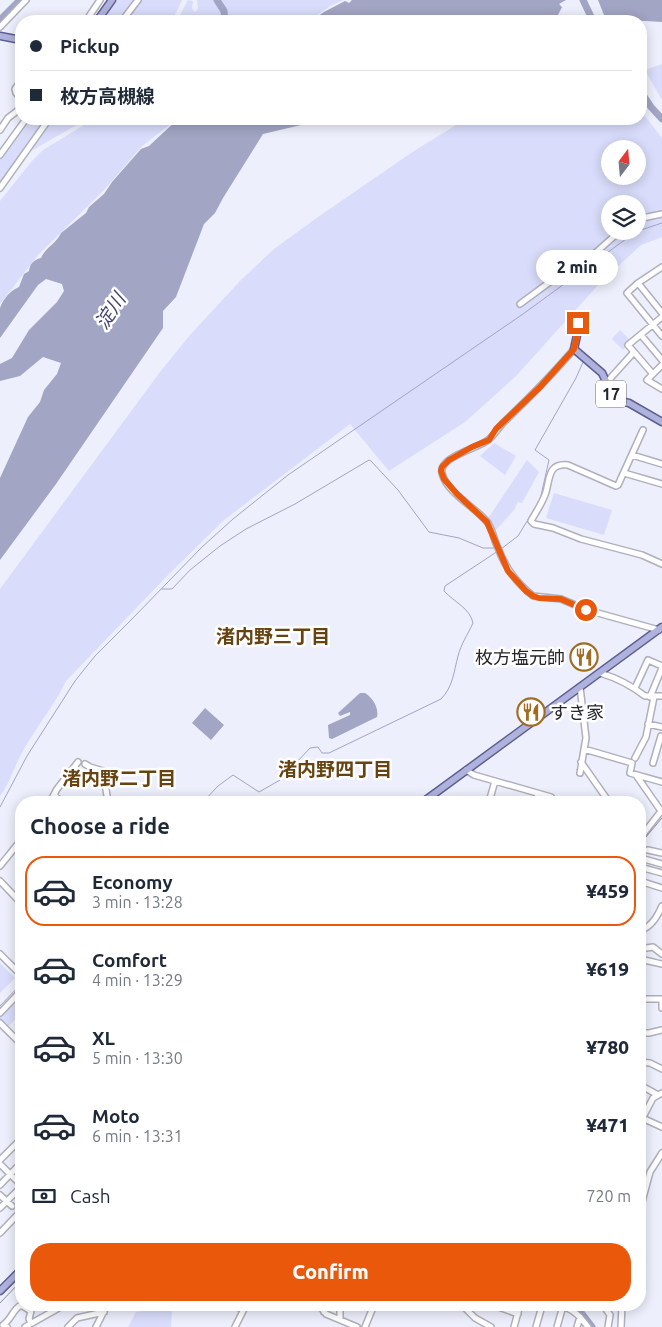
<!DOCTYPE html>
<html lang="en">
<head>
<meta charset="utf-8">
<style>
	:root { --surface:#fff; --page:#f6f6f7; --text:#1f2937; --muted:#747a83; --line:#e0e1e3; --accent:#ea580c }
	body { margin:0; font-family:Ubuntu,"Noto Sans JP",sans-serif; background:var(--page); color:var(--text); height:100vh; display:flex; flex-direction:column; font-size:19px; white-space:nowrap }
	* { box-sizing:border-box; margin:0 }
	p { font-size:16px; color:var(--muted) }
	.icon { flex:none; width:28px; height:28px; fill:none; stroke:currentColor; stroke-width:2; stroke-linecap:round; stroke-linejoin:round }
	.map { position:relative; flex:1; overflow:hidden }
	.sheet { position:absolute; left:15px; top:796px; width:631px; height:515px; display:flex; flex-direction:column; background:var(--surface); border-radius:20px; box-shadow:0 2px 12px #0003 }
	.sheet>* { flex:none }
	.guide { position:absolute; left:15px; top:15px; width:632px; height:110px; border-radius:20px; box-shadow:0 2px 12px #0003; display:grid; align-content:center; height:110px; padding:0 15px; background:var(--surface) }
	.needle { width:32px; rotate:16deg }
	.buttons { position:absolute; left:601px; top:140px; display:grid; gap:10px }
	.buttons a { display:grid; place-items:center; width:45px; height:45px; border-radius:50%; background:var(--surface); box-shadow:0 2px 12px #0003; font-size:25px }
	.end { position:absolute; width:22px; height:22px; margin:-11px; border:6px solid #ea580c; background:#fff; box-shadow:0 0 0 2px #fff }
	.from { border-radius:50% }
	.bubble { position:absolute; height:35px; border-radius:18px; background:var(--surface); box-shadow:0 2px 12px #0003; font-size:16px; font-weight:800; line-height:35px; text-align:center }
	.guide b { display:flex; align-items:center; gap:18px; height:48px; font-size:19px }
	.guide b+b { border-top:1px solid var(--line) }
	.guide i { width:12px; height:12px; background:var(--text) }
	ul { padding:0; list-style:none }
	li { display:flex; align-items:center; gap:15px; height:70px; margin:0 10px 8px; padding:0 5px; border:2px solid transparent; border-radius:20px }
	li div { flex:1 }
	li b { display:block; font-size:19px }
	li em { font-style:normal; font-weight:800 }
	li.active { border-color:var(--accent) }
	li>.icon { width:45px; height:45px; stroke-width:1.5 }
	h2 { padding:0 15px; font-size:22px; line-height:60px }
	.pay { display:flex; align-items:center; gap:12px; height:55px; padding:0 15px; font-size:19px }
	.pay p { margin-inline-start:auto }
	.cta { display:flex; gap:10px; margin-top:auto; padding:10px 15px }
	.cta a { flex:1; height:58px; border-radius:20px; background:var(--accent); color:#fff; font-size:20px; font-weight:800; line-height:58px; text-align:center }
	.map>svg:first-child { display:block }
	.green { fill:#d9dcfa; fill-rule:evenodd }
	.water { fill:#a2a5c3 }
	.lines { fill:none; stroke-linecap:round; stroke-linejoin:round }
	.stream { stroke:#a2a5c3; stroke-width:1 }
	.river { stroke:#a2a5c3; stroke-width:7 }
	.minor-casing { stroke:#afb0bc; stroke-width:8 }
	.major-casing { stroke:#5e5f91; stroke-width:9 }
	.minor { stroke:#fff; stroke-width:5 }
	.major { stroke:#b0b2de; stroke-width:6 }
	.rail { stroke:#8c8d96; stroke-width:1 }
	.route { stroke:#ea580c; stroke-width:6 }
	.labels { text-anchor:middle; dominant-baseline:central; stroke-width:5; stroke-linejoin:round; paint-order:stroke }
	.shield { fill:#fff; stroke:#66666a; stroke-width:1 }
	.shield-label { font-size:16px; font-weight:bold; fill:#25252a }
	.poi-label { font-size:18px; fill:#25252a; stroke:#fff; text-anchor:end }
	.water-label { font-size:19px; font-style:italic; fill:#42436f; stroke:#fff }
	.neighbourhood-label { font-size:19px; font-weight:bold; fill:#664310; stroke:#fff }
</style>
</head>
<body>
<div class="map">
<svg width="662" height="1327" viewBox="0 0 662 1327">
	<rect width="100%" height="100%" fill="#edeffc"/>
	<path class="green" d="M 114,0 L 135,0 L 119,21 L 105,21 Z
		M 140,0 L 182,0 L 172,21 L 124,21 Z
		M 188,0 L 193,1 L 192,9 L 195,12 L 198,9 L 197,0 L 215,0 L 222,11 L 223,21 L 177,21 Z
		M 221,0 L 343,0 L 330,6 L 309,21 L 226,21 C 227,13 226,7 221,0 Z
		M 662,64 L 662,100 L 645,70 Z
		M 641,111 L 662,138 L 662,237 L 641,245 L 599,284 L 516,376 L 465,422 L 395,467 L 389,471 L 350,424 L 224,520 L 167,576 L 66,681 C 53,708 33,731 19,758 C 13,771 9,784 0,796 L 0,589 L 160,372 L 190,335 L 240,281 L 274,249 L 318,217 L 414,151 L 466,119 L 641,119 ZM 610,149 L 638,149 L 638,176 L 610,176 ZM 610,204 L 638,204 L 638,231 L 610,231 Z
		M 30,119 L 47,119 L 0,184 L 0,159 Z
		M 52,119 L 87,119 L 31,151 L 29,151 Z
		M 94,119 L 177,119 L 142,146 L 104,190 L 38,255 L 0,304 L 0,201 L 32,161 L 43,150 Z
		M 620,330 L 631,341 L 623,350 L 612,339 Z
		M 494,443 L 516,456 L 505,475 L 480,456 Z
		M 527,460 L 539,472 L 522,503 L 518,502 L 514,510 L 494,532 L 487,520 Z
		M 554,493 L 612,510 L 604,535 L 546,518 Z
		M 0,963 L 15,978 L 0,993 Z
		M 21,995 L 21,1013 L 8,1027 L 0,1020 L 0,1017 Z
		M 168,1308 L 172,1312 L 171,1327 L 128,1327 L 136,1312 L 153,1309 Z"/>
	<path class="water" d="M 352,0 L 566,0 L 559,4 L 562,7 L 555,21 L 311,21 L 324,12 L 345,1 L 349,3 Z
		M 598,0 L 662,0 L 662,22 L 612,19 L 604,15 Z
		M 178,119 L 299,119 L 301,125 L 263,134 L 223,198 L 215,213 L 204,224 L 176,297 L 163,311 L 163,328 L 56,484 L 0,560 L 0,478 L 28,417 L 40,402 L 44,390 L 57,374 L 61,363 L 43,357 L 20,376 L 0,381 L 0,364 L 12,358 L 29,330 L 57,302 L 64,291 L 62,284 L 46,279 L 38,285 L 0,338 L 0,308 C 3,299 11,290 19,287 L 24,274 L 29,271 C 30,264 33,260 41,258 C 45,248 57,243 61,233 L 86,213 L 89,207 L 104,194 L 112,182 L 141,149 L 149,146 Z
		M 360,693 L 365,693 C 373,698 379,708 377,717 L 332,739 L 329,738 L 328,725 L 350,715 L 350,712 L 340,716 L 338,713 Z
		M 205,708 L 224,725 L 211,740 L 192,723 Z"/>
	<g class="lines">
		<path class="stream" d="M 638,231 L 662,223
			M 501,549 L 518,536 L 540,500 L 549,460 L 535,450 L 576,378 L 584,360
			M 162,589 L 172,589 L 190,570 L 220,546 L 246,529 L 295,504 L 369,460 L 371,461 L 398,490 L 429,532 L 459,538 L 483,548 L 495,548
			M 203,802 L 218,786 L 233,775 L 259,792 L 280,780 L 310,748 L 318,747 L 322,753 L 329,753 L 441,699 C 453,687 454,671 458,656 C 461,644 468,634 473,623 C 470,608 454,602 444,591 L 445,586 L 498,551
			M 0,807 L 27,756 L 75,681 L 95,656 L 131,620 L 202,547 L 233,519 L 288,475 L 523,314 L 637,231
			M 640,956 L 644,957
			M 0,1006 L 21,984
			M 234,1305 L 239,1313"/>
		<path class="river" d="M 217,0 L 224,11 L 225,21
			M 583,0 L 593,21
			M 0,20 L 20,0
			M 641,92 L 651,107 L 662,119
			M 568,1305 L 579,1310 L 592,1327"/>
		<g class="minor-casing">
			<path id="minor" d="M 86,21 L 100,0
				M 122,21 L 138,0
				M 0,27 L 26,0
				M 21,81 L 15,89 L 16,93 L 21,99
				M 0,130 L 8,118 L 21,108
				M 0,155 L 26,119
				M 0,188 L 49,119
				M 638,219 L 662,214
				M 662,267 L 638,283 L 662,313
				M 638,283 L 627,293 L 662,336
				M 520,304 L 562,273 L 593,255 L 620,231
				M 641,335 L 662,360
				M 574,349 C 552,375 528,399 503,423 C 498,428 494,436 488,440 C 479,448 438,457 442,473 C 447,494 476,507 488,523 C 493,531 494,540 498,548 C 506,569 516,582 533,596 L 561,599 L 587,610 L 659,630
				M 662,365 L 647,380 L 662,389
				M 652,373 L 628,345 L 662,317
				M 607,382 L 634,352
				M 643,430 L 618,485 L 616,486 L 568,465 C 548,463 550,478 546,492 C 543,502 536,512 531,521 L 534,524 L 553,528 L 581,539 L 642,555 L 662,564
				M 632,455 L 662,464
				M 624,473 L 662,484
				M 600,673 C 617,678 632,686 645,696 L 662,696
				M 635,688 L 648,660 L 662,666
				M 650,697 L 662,668
				M 648,724 L 662,727
				M 584,749 L 632,763 L 630,773 L 662,782
				M 635,758 L 646,737 L 654,697
				M 581,762 L 609,802
				M 653,763 L 661,736
				M 85,764 L 90,767 L 103,771 L 108,802
				M 466,770 L 474,775 L 551,797
				M 580,773 L 586,738 L 580,687
				M 636,775 L 661,811
				M 55,796 L 62,802
				M 50,802 L 57,789 L 78,762
				M 489,802 L 495,781
				M 536,802 L 538,794
				M 640,838 L 662,810
				M 648,850 L 662,853
				M 644,859 L 662,864
				M 0,866 L 21,840
				M 640,867 L 662,873
				M 0,881 L 21,903
				M 640,881 L 662,888
				M 640,931 C 652,926 657,917 662,906
				M 640,949 L 653,947 L 662,954
				M 0,954 L 21,975
				M 640,959 L 662,964
				M 640,999 L 662,999 L 662,1008
				M 0,1013 L 21,991
				M 0,1023 L 21,1044
				M 640,1033 L 649,1033 L 662,1030
				M 640,1062 L 650,1063 L 662,1069
				M 640,1085 L 658,1095
				M 20,1100 L 21,1101
				M 640,1117 L 662,1127
				M 643,1117 L 653,1098 L 662,1093
				M 0,1160 L 21,1139
				M 0,1164 L 21,1185
				M 0,1185 L 21,1163
				M 0,1195 L 12,1206
				M 0,1208 L 21,1187
				M 640,1209 L 650,1172 L 662,1153
				M 0,1233 L 21,1211
				M 319,1305 L 326,1314 L 357,1327
				M 462,1305 L 475,1318 L 491,1327
				M 493,1305 L 518,1314
				M 537,1305 L 548,1305
				M 559,1305 C 573,1309 579,1315 588,1327
				M 603,1305 L 610,1315 L 608,1327
				M 324,1312 L 327,1305
				M 340,1319 L 340,1305
				M 7,1327 L 3,1325 C 11,1320 13,1309 21,1305 L 31,1311 L 29,1319 L 31,1323
				M 25,1327 L 64,1305
				M 68,1327 L 77,1318 L 104,1312
				M 96,1327 L 107,1305
				M 235,1327 L 246,1305
				M 365,1327 L 374,1305
				M 514,1327 L 520,1305
				M 536,1327 L 542,1306
				M 557,1327 L 563,1306
				M 577,1327 L 580,1317
				M 621,1327 L 622,1305"/>
		</g>
		<g class="major-casing">
			<path id="major" d="M 97,21 L 112,0
				M 0,36 L 21,40
				M 578,323 L 579,326 L 574,349 L 602,373 L 615,400 L 629,403 L 662,422
				M 423,802 L 662,627
				M 0,1291 L 21,1270"/>
		</g>
		<use href="#minor" class="minor"/>
		<use href="#major" class="major"/>
		<path class="rail" d="M 640,844 L 662,818
			M 0,1303 L 21,1281"/>
	</g>
	<g class="lines">
		<path class="route" d="M 578,323 L 579,326 L 574,349 L 540,387 L 496,429 L 489,440 L 472,447 L 449,460 L 442,467 L 441,471 L 444,479 L 457,494 L 487,522 L 508,571 L 526,591 L 533,596 L 539,598 L 561,599 L 586,610"/>
	</g>
	<defs>
		<g id="restaurant-ring" transform="scale(1.4375)"><circle r="9.5" fill="#fff" stroke="#a06c23" stroke-width="1.5"/><path d="M-5-6h1v4h1v-4h1v4h1v-4h1v5L-1.5 .5V6h-2V.5L-5-1ZM5-6V6H3V1.5H1.5Q1.5-4 5-6Z" fill="#a06c23"/></g>
	</defs>
	<g fill-rule="evenodd">
		<use href="#restaurant-ring" x="584" y="657"/>
		<use href="#restaurant-ring" x="531" y="712"/>
	</g>
	<g class="labels">
		<rect class="shield" x="596" y="380.5" width="30" height="27" rx="4"/>
		<g class="shield-label">
			<text x="611" y="394">17</text>
		</g>
		<g class="poi-label">
			<text x="565" y="657">枚方塩元帥</text>
			<text x="550" y="712" text-anchor="start">すき家</text>
		</g>
		<g class="water-label">
			<text transform="translate(110 311) rotate(-57)">淀川</text>
		</g>
		<g class="neighbourhood-label">
			<text x="273" y="636">渚内野三丁目</text>
			<text x="335" y="769">渚内野四丁目</text>
			<text x="119" y="778">渚内野二丁目</text>
		</g>
	</g>
</svg>
<div class="buttons">
<a><svg class="needle" viewBox="-14 -14 28 28"><path d="M0-13l5 13h-10z" fill="#e53935"/><path d="M0 13l5-13h-10z" fill="#747a83"/></svg></a>
<a><svg class="icon" aria-label="layers" viewBox="0 0 24 24"><path d="M12 4l9 5-9 5-9-5zM3 14l9 5 9-5"/></svg></a>
</div>
<i class="end from" style="left:586px;top:610px"></i>
<i class="end" style="left:578px;top:323px"></i>
<div class="bubble" style="left:536px;top:250px;width:82px">2 min</div>
<div class="guide">
<b><i class="from"></i>Pickup</b>
<b><i></i>枚方高槻線</b>
</div>
<section class="sheet">
<h2>Choose a ride</h2>
<ul>
<li class="active"><svg class="icon" aria-label="car" viewBox="0 0 24 24"><path d="M5 17H2v-5l4-1 3-4h7l3 4 3 1v5h-3M9 17h6M6 11h13"/><circle cx="7" cy="17" r="2"/><circle cx="17" cy="17" r="2"/></svg><div><b>Economy</b><p>3 min · 13:28</p></div><em>¥459</em></li>
<li><svg class="icon" aria-label="car" viewBox="0 0 24 24"><path d="M5 17H2v-5l4-1 3-4h7l3 4 3 1v5h-3M9 17h6M6 11h13"/><circle cx="7" cy="17" r="2"/><circle cx="17" cy="17" r="2"/></svg><div><b>Comfort</b><p>4 min · 13:29</p></div><em>¥619</em></li>
<li><svg class="icon" aria-label="car" viewBox="0 0 24 24"><path d="M5 17H2v-5l4-1 3-4h7l3 4 3 1v5h-3M9 17h6M6 11h13"/><circle cx="7" cy="17" r="2"/><circle cx="17" cy="17" r="2"/></svg><div><b>XL</b><p>5 min · 13:30</p></div><em>¥780</em></li>
<li><svg class="icon" aria-label="car" viewBox="0 0 24 24"><path d="M5 17H2v-5l4-1 3-4h7l3 4 3 1v5h-3M9 17h6M6 11h13"/><circle cx="7" cy="17" r="2"/><circle cx="17" cy="17" r="2"/></svg><div><b>Moto</b><p>6 min · 13:31</p></div><em>¥471</em></li>
</ul>
<div class="pay"><svg class="icon" aria-label="cash" viewBox="0 0 24 24"><path d="M3 7h18v10H3z"/><circle cx="12" cy="12" r="2"/></svg>Cash<p>720 m</p></div>
<div class="cta"><a>Confirm</a></div>
</section>
</div>
</body>
</html>
